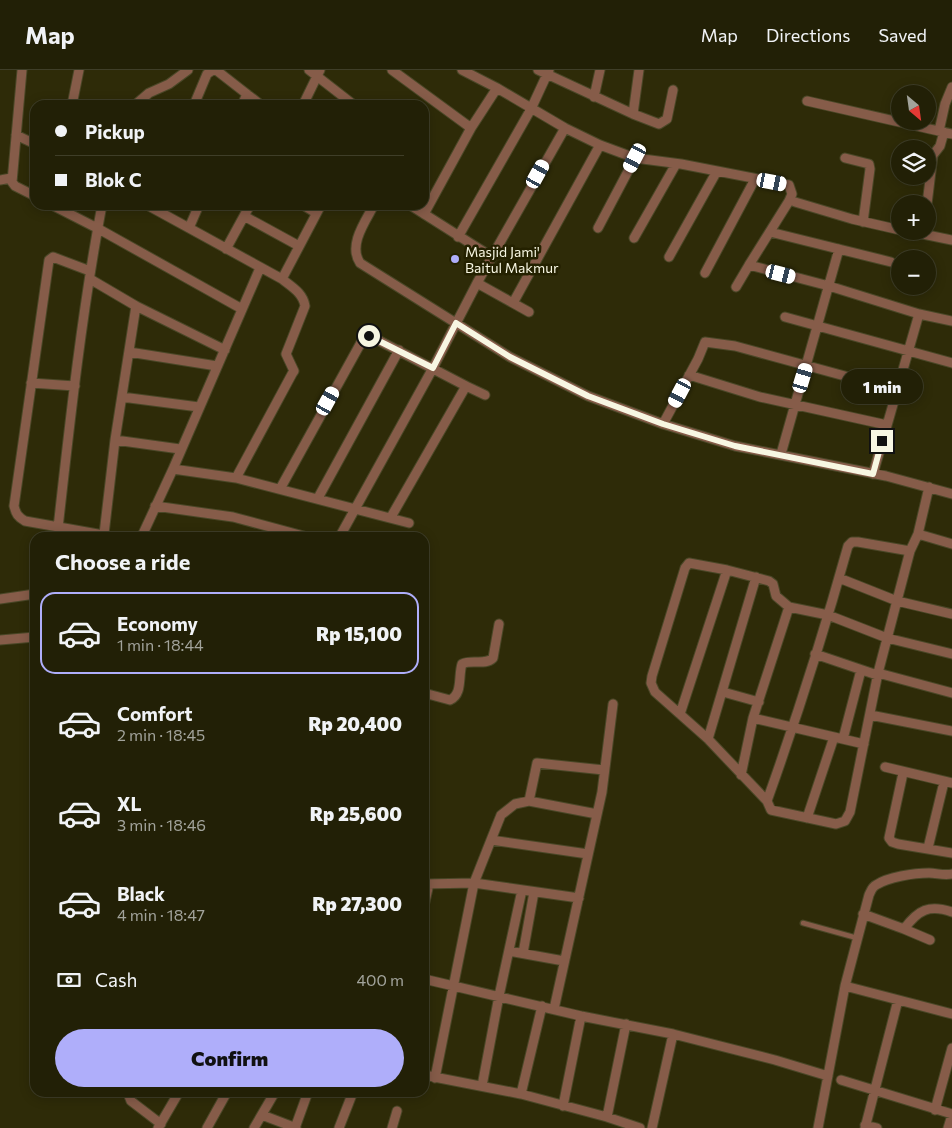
<!DOCTYPE html>
<html lang="en">
<head>
<meta charset="utf-8">
<style>
	:root { --surface:#222006; --page:#2a2810; --text:#f1f3f6; --muted:#a2a39b; --line:#3f3e28; --accent:#afaefa }
	body { margin:0; font-family:Commissioner,sans-serif; background:var(--page); color:var(--text); height:100vh; display:flex; flex-direction:column; font-size:19px; white-space:nowrap }
	* { box-sizing:border-box; margin:0 }
	p { font-size:16px; color:var(--muted) }
	.icon { flex:none; width:28px; height:28px; fill:none; stroke:currentColor; stroke-width:2; stroke-linecap:round; stroke-linejoin:round }
	.map { position:relative; flex:1; overflow:hidden }
	.panel { position:absolute; left:30px; top:462px; width:399px; height:565px; display:flex; flex-direction:column; background:var(--surface); border-radius:15px; box-shadow:0 2px 12px #0003,0 0 0 1px var(--line) }
	.panel>* { flex:none }
	.banner { position:absolute; left:30px; top:30px; width:399px; height:110px; border-radius:15px; box-shadow:0 2px 12px #0003,0 0 0 1px var(--line); display:grid; align-content:center; height:110px; padding:0 25px; background:var(--surface) }
	.needle { width:32px; rotate:151deg }
	.controls { position:absolute; left:891px; top:15px; display:grid; gap:10px }
	.controls a { display:grid; place-items:center; width:45px; height:45px; border-radius:50%; background:var(--surface); box-shadow:0 2px 12px #0003,0 0 0 1px var(--line); font-size:25px }
	.end { position:absolute; width:22px; height:22px; margin:-11px; border:6px solid #f7f6e2; background:#111; box-shadow:0 0 0 2px #111 }
	.from { border-radius:50% }
	.bubble { position:absolute; height:35px; border-radius:18px; background:var(--surface); box-shadow:0 2px 12px #0003,0 0 0 1px var(--line); font-size:16px; font-weight:800; line-height:35px; text-align:center }
	.car { position:absolute; width:15px; height:30px; margin:-15px -8px; border-radius:6px; box-shadow:0 0 4px 1px #0007; background:linear-gradient(#fff 24%,#345 0 40%,#fff 0 76%,#345 0 86%,#fff 0) }
	.banner b { display:flex; align-items:center; gap:18px; height:48px; font-size:19px }
	.banner b+b { border-top:1px solid var(--line) }
	.banner i { width:12px; height:12px; background:var(--text) }
	ul { padding:0; list-style:none }
	li { display:flex; align-items:center; gap:15px; height:82px; margin:0 10px 8px; padding:0 15px; border:2px solid transparent; border-radius:15px }
	li div { flex:1 }
	li b { display:block; font-size:19px }
	li em { font-style:normal; font-weight:800 }
	li.on { border-color:var(--accent) }
	li>.icon { width:45px; height:45px; stroke-width:1.5 }
	h2 { padding:0 25px; font-size:22px; line-height:60px }
	.pay { display:flex; align-items:center; gap:12px; height:55px; padding:0 25px; font-size:19px }
	.pay p { margin-inline-start:auto }
	.action { display:flex; gap:10px; margin-top:auto; padding:10px 25px }
	.action a { flex:1; height:58px; border-radius:30px; background:var(--accent); color:#111; font-size:20px; font-weight:800; line-height:58px; text-align:center }
	header { display:flex; align-items:center; gap:30px; box-sizing:border-box; height:70px; padding:0 25px; background:var(--surface); border-bottom:1px solid var(--line) }
	header strong { font-size:24px }
	nav { display:flex; gap:28px; margin-inline-start:auto; font-size:18px }
	.map>svg:first-child { display:block }
	.lines { fill:none; stroke-linecap:round; stroke-linejoin:round }
	.lane-casing { stroke:#4a4727; stroke-width:7 }
	.street-casing { stroke:#4a4727; stroke-width:11 }
	.lane { stroke:#865c49; stroke-width:4.5 }
	.street { stroke:#865c49; stroke-width:9 }
	.route { stroke:#f7f6e2; stroke-width:6 }
	.poi-dot { fill:#afaefa; stroke:#242100; stroke-width:2 }
	.labels { text-anchor:middle; dominant-baseline:central; stroke-width:5; stroke-linejoin:round; paint-order:stroke }
	.poi-label { font-size:14px; fill:#f7f6e2; stroke:#242100; text-anchor:start }
</style>
</head>
<body>
<header>
<strong>Map</strong>
<nav><a>Map</a><a>Directions</a><a>Saved</a></nav>
</header>
<div class="map">
<svg width="952" height="1058" viewBox="0 0 952 1058">
	<rect width="100%" height="100%" fill="#2e2b08"/>
	<g class="lines">
		<g class="lane-casing">
			<path id="lane" d="M 803,853 L 857,868"/>
		</g>
		<g class="street-casing">
			<path id="street" d="M 22,0 L 12,112 L 15,116 L 35,126
				M 216,0 L 261,35
				M 309,0 L 354,35
				M 392,0 L 471,58
				M 462,0 L 497,18
				M 538,0 L 633,44 L 659,54 L 667,49 L 673,20
				M 594,27 L 600,0
				M 807,31 L 952,64
				M 72,35 L 79,0
				M 135,35 L 149,23 L 169,14 L 188,0
				M 194,35 L 207,4 L 213,0
				M 242,35 L 247,24
				M 303,35 L 320,0
				M 633,44 L 639,0
				M 939,61 L 945,34 L 952,17
				M 16,65 L 35,74
				M 845,88 L 869,94 L 870,99 L 863,152
				M 0,110 L 11,108
				M 795,132 L 852,149 L 900,160
				M 927,134 L 933,85 L 940,76 L 944,62
				M 52,135 L 97,158 L 242,239
				M 147,135 L 282,209 C 292,217 303,223 305,236 L 286,284 L 294,301 L 292,304 L 236,408
				M 303,135 L 316,143
				M 374,135 C 365,152 348,175 360,193 L 510,287 L 588,326 L 663,354 L 735,376 L 886,406 L 952,424
				M 410,135 L 492,187
				M 424,144 L 471,58 L 497,18 L 565,58 L 600,75 L 635,88 L 681,94 L 789,115 L 792,124 L 789,131 L 749,195 L 829,216 L 919,244 L 952,251
				M 244,146 L 299,176
				M 189,158 L 199,135
				M 598,158 L 635,88
				M 908,161 L 952,170
				M 770,162 L 891,192
				M 458,167 L 531,39 L 549,0
				M 634,168 L 676,94
				M 226,179 L 250,135
				M 669,187 L 717,101
				M 90,201 L 53,187 L 49,190 L 14,436 C 16,444 18,447 25,451 L 120,468
				M 705,203 L 755,109
				M 90,209 L 136,236 L 225,280
				M 282,209 L 321,135
				M 477,213 L 529,242
				M 736,217 L 749,195
				M 513,233 L 600,75
				M 785,247 L 952,293
				M 129,282 L 217,296
				M 689,305 L 760,327 L 887,355
				M 31,313 L 75,316
				M 466,316 L 485,325
				M 122,327 L 199,337
				M 663,354 L 698,289 L 705,272 L 735,276 L 896,320
				M 115,370 L 180,379
				M 781,384 L 839,179
				M 173,399 L 236,408 L 409,453
				M 873,404 L 919,244
				M 929,417 L 918,464 L 910,481 L 878,603 L 850,742 L 845,751 L 836,754 L 771,740 L 767,731 L 708,669 L 655,622 L 651,613 L 652,606 L 685,498 L 689,493 L 727,500 L 769,511 L 773,514 L 776,526 L 789,537 L 828,545 L 887,568 L 952,584
				M 280,419 L 363,269 L 366,266 L 372,267 L 466,316 L 391,447
				M 318,428 L 399,280
				M 155,436 L 233,447 L 311,468
				M 58,458 C 70,350 82,241 102,135
				M 104,464 L 115,370 L 136,236
				M 918,464 L 952,474
				M 141,468 L 173,399 L 260,198
				M 339,468 L 433,298 L 477,213 L 565,58
				M 839,508 L 897,531 L 952,544
				M 0,529 L 35,524
				M 0,570 L 35,567
				M 815,584 L 877,605
				M 878,603 L 952,623
				M 723,622 L 759,632
				M 424,623 L 450,630 C 463,624 458,606 462,594 C 472,589 485,596 493,588 L 499,554
				M 680,644 L 727,500
				M 870,645 L 952,661
				M 753,648 L 864,674
				M 708,669 L 756,507
				M 843,669 L 861,600
				M 885,697 L 952,713
				M 903,703 L 889,768 L 892,772 L 898,774 L 952,783
				M 741,705 L 753,648 L 789,537
				M 529,731 L 537,693 L 604,700
				M 767,731 C 797,647 824,562 848,476 L 852,472 L 858,472 L 910,481
				M 807,748 L 834,667
				M 491,770 L 501,745 L 515,734 L 529,731 L 597,744
				M 928,778 L 944,712
				M 424,814 L 474,813 L 579,828
				M 424,836 L 429,814
				M 863,844 L 904,859 C 918,840 929,834 952,842
				M 904,859 L 930,870
				M 509,881 L 564,891
				M 523,883 L 534,822
				M 424,909 L 581,946 L 673,964 L 775,990 L 828,1006
				M 845,916 L 952,944
				M 554,939 L 602,722 L 613,634
				M 424,1005 L 521,1024 L 607,1047 L 640,1058
				M 435,1008 L 474,813 L 491,770 L 588,784
				M 841,1010 L 952,1044
				M 482,1016 L 499,926 L 522,820
				M 131,1022 L 129,1026 L 131,1031 L 161,1054
				M 521,1024 L 542,936
				M 563,1036 L 581,946
				M 935,1040 L 952,978
				M 262,1045 L 296,1058
				M 607,1047 L 626,954
				M 865,1055 L 877,1058
				M 158,1058 L 179,1022
				M 207,1058 L 227,1022
				M 254,1058 L 275,1022
				M 295,1058 L 308,1022
				M 339,1058 L 353,1022
				M 392,1058 L 397,1041
				M 652,1058 L 673,964
				M 818,1058 L 845,916 L 869,825 C 871,821 872,817 876,815 C 888,807 914,803 929,803 C 937,803 944,806 952,804
				M 865,1058 L 898,930
				M 948,1058 L 952,1045"/>
		</g>
		<use href="#lane" class="lane"/>
		<use href="#street" class="street"/>
	</g>
	<g class="lines">
		<path class="route" d="M 369,266 L 433,298 L 456,253 L 510,287 L 588,326 L 663,354 L 735,376 L 873,404 L 882,371"/>
	</g>
	<circle class="poi-dot" cx="455" cy="189" r="5"/>
	<g class="labels">
		<g class="poi-label">
			<text x="465" y="181">Masjid Jami'<tspan x="465" dy="16">Baitul Makmur</tspan></text>
		</g>
	</g>
</svg>
<div class="controls">
<a><svg class="needle" viewBox="-14 -14 28 28"><path d="M0-13l5 13h-10z" fill="#e53935"/><path d="M0 13l5-13h-10z" fill="#a2a39b"/></svg></a>
<a><svg class="icon" aria-label="layers" viewBox="0 0 24 24"><path d="M12 4l9 5-9 5-9-5zM3 14l9 5 9-5"/></svg></a>
<a>+</a>
<a>−</a>
</div>
<i class="end from" style="left:369px;top:266px"></i>
<i class="end" style="left:882px;top:371px"></i>
<div class="bubble" style="left:841px;top:299px;width:82px">1 min</div>
<i class="car" style="left:635px;top:88px;rotate:208deg"></i>
<i class="car" style="left:538px;top:104px;rotate:29deg"></i>
<i class="car" style="left:772px;top:112px;rotate:101deg"></i>
<i class="car" style="left:781px;top:204px;rotate:104deg"></i>
<i class="car" style="left:803px;top:308px;rotate:17deg"></i>
<i class="car" style="left:680px;top:323px;rotate:208deg"></i>
<i class="car" style="left:328px;top:331px;rotate:29deg"></i>
<div class="banner">
<b><i class="from"></i>Pickup</b>
<b><i></i>Blok C</b>
</div>
<section class="panel">
<h2>Choose a ride</h2>
<ul>
<li class="on"><svg class="icon" aria-label="car" viewBox="0 0 24 24"><path d="M5 17H2v-5l4-1 3-4h7l3 4 3 1v5h-3M9 17h6M6 11h13"/><circle cx="7" cy="17" r="2"/><circle cx="17" cy="17" r="2"/></svg><div><b>Economy</b><p>1 min · 18:44</p></div><em>Rp 15,100</em></li>
<li><svg class="icon" aria-label="car" viewBox="0 0 24 24"><path d="M5 17H2v-5l4-1 3-4h7l3 4 3 1v5h-3M9 17h6M6 11h13"/><circle cx="7" cy="17" r="2"/><circle cx="17" cy="17" r="2"/></svg><div><b>Comfort</b><p>2 min · 18:45</p></div><em>Rp 20,400</em></li>
<li><svg class="icon" aria-label="car" viewBox="0 0 24 24"><path d="M5 17H2v-5l4-1 3-4h7l3 4 3 1v5h-3M9 17h6M6 11h13"/><circle cx="7" cy="17" r="2"/><circle cx="17" cy="17" r="2"/></svg><div><b>XL</b><p>3 min · 18:46</p></div><em>Rp 25,600</em></li>
<li><svg class="icon" aria-label="car" viewBox="0 0 24 24"><path d="M5 17H2v-5l4-1 3-4h7l3 4 3 1v5h-3M9 17h6M6 11h13"/><circle cx="7" cy="17" r="2"/><circle cx="17" cy="17" r="2"/></svg><div><b>Black</b><p>4 min · 18:47</p></div><em>Rp 27,300</em></li>
</ul>
<div class="pay"><svg class="icon" aria-label="cash" viewBox="0 0 24 24"><path d="M3 7h18v10H3z"/><circle cx="12" cy="12" r="2"/></svg>Cash<p>400 m</p></div>
<div class="action"><a>Confirm</a></div>
</section>
</div>
</body>
</html>
